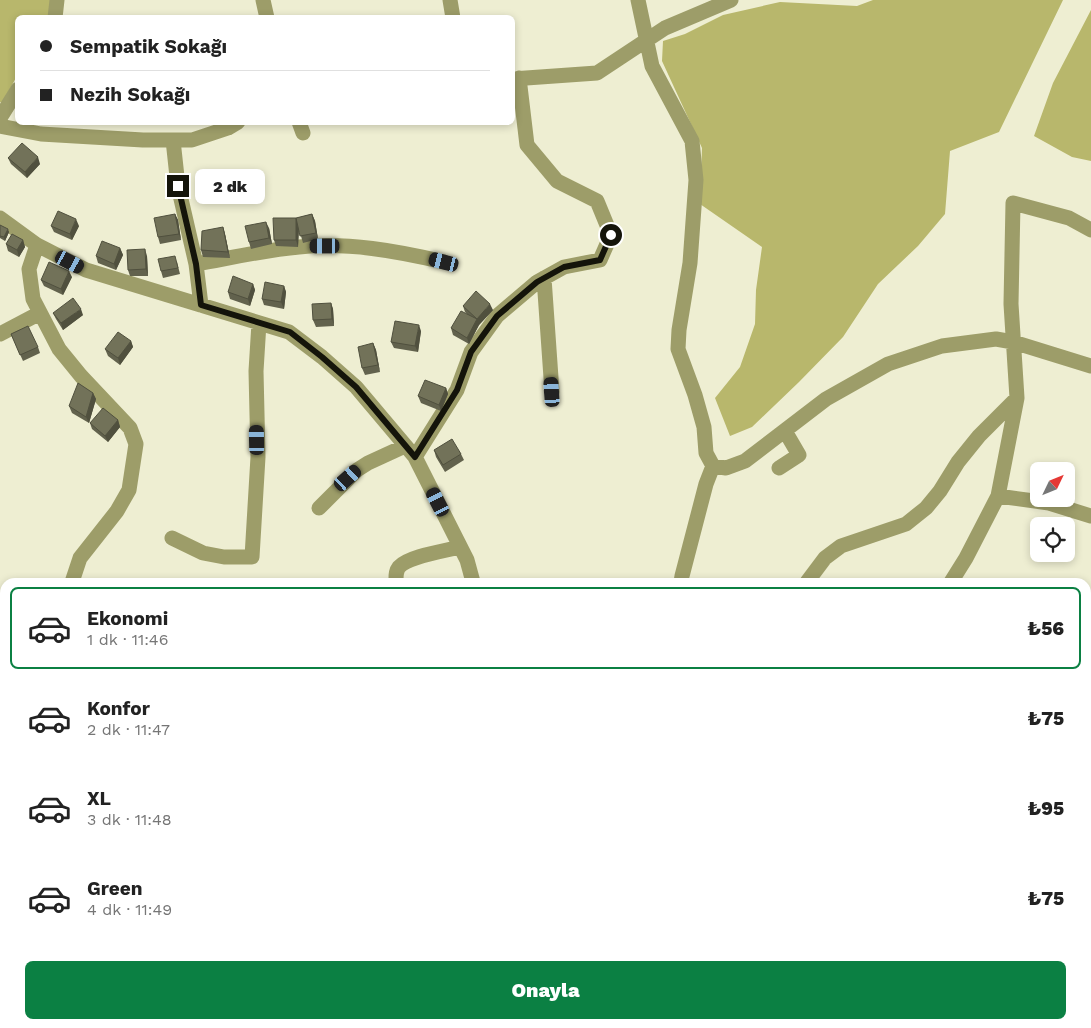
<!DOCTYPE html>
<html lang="tr">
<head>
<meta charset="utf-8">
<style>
	:root { --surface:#fff; --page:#f2f2f2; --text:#222; --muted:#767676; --line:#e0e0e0; --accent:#0b8043 }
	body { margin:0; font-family:"Work Sans",sans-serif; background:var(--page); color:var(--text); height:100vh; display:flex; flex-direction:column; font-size:19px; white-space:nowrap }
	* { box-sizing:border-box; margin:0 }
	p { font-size:16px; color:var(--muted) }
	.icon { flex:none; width:28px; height:28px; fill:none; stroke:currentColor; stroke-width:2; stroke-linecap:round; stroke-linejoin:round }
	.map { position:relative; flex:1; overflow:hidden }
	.drawer { position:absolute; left:0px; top:578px; width:1091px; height:451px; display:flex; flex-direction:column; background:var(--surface); border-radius:15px 15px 0 0; box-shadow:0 2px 8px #0003 }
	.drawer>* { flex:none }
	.top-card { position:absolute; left:15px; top:15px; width:500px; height:110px; border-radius:8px; box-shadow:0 2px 8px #0003; display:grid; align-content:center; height:110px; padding:0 25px; background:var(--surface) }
	.needle { width:32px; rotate:47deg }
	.fabs { position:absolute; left:1030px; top:462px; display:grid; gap:10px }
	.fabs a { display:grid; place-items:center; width:45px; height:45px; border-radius:8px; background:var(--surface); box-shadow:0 2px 8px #0003; font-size:25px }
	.end { position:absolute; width:22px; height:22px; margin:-11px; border:6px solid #14140a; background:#fff; box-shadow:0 0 0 2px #fff }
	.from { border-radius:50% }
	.bubble { position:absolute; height:35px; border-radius:8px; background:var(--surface); box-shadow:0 2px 8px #0003; font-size:16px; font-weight:800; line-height:35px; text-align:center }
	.car { position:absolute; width:15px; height:30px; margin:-15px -8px; border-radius:6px; box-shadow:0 0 4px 1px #0007; background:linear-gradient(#222 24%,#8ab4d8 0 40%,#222 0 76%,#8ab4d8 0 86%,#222 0) }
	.top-card b { display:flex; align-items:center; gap:18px; height:48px; font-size:19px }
	.top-card b+b { border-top:1px solid var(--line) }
	.top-card i { width:12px; height:12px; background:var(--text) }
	ul { padding:9px 0 0; list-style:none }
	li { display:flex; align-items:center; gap:15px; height:82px; margin:0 10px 8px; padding:0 15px; border:2px solid transparent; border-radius:8px }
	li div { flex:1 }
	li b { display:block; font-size:19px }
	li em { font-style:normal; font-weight:800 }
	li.selected { border-color:var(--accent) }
	li>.icon { width:45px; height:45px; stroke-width:1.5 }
	.primary-button { display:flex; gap:10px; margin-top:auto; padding:10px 25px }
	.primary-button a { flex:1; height:58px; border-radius:8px; background:var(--accent); color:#fff; font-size:20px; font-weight:800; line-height:58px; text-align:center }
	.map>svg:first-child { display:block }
	.forest { fill:#b8b76c }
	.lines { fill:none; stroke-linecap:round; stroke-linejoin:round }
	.minor { stroke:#9d9d69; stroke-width:15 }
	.wall { fill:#62624d }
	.shaded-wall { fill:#50503e }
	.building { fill:#727259; stroke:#50503e }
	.route { stroke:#14140a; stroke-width:6 }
</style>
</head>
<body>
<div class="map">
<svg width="1091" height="1028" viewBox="0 0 1091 1028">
	<rect width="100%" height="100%" fill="#eeeed2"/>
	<path class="forest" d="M 0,0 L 54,0 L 51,17 L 18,18 L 17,76 L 2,103 L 0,102 Z
		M 873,0 L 1063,0 L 999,132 L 950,151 L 945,214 L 918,246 L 878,284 L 843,337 L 799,382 L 752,427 L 730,436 L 715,398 L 740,367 L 755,324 L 756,290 L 762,247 L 700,204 L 702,148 L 662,61 L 663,41 L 685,34 L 723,15 L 780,2 L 857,6 Z
		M 1091,10 L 1091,161 L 1072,157 L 1034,136 L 1053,83 Z
		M 0,869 L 5,872 L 5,1024 L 392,1024 L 384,1028 L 0,1028 Z
		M 452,1024 L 508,1024 L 506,1028 L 462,1028 Z"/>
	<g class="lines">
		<path class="minor" d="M 263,0 L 267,18
			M 450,0 L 453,18
			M 638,0 L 652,66 L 692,141 L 696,180 L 690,263 L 679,330 L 678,349 L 695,395 L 704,427 L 706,453 L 713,466 L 706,484 L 682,576 L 681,582
			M 55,18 L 57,0
			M 512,79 L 597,73 L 665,28 L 731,0
			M 0,118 L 18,89
			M 299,122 L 303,133
			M 0,126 L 41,134 L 143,140 L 192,140 L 228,128 L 238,122
			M 173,140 L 178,186 L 196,264 L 201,305
			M 0,218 L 37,245 L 86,270 L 289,332 L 322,357 L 356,387 L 415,457 L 467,560 L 473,582
			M 37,245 L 29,269 L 33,299 L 59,349 L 81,376 L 130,428 L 136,444 L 129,490 L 117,511 L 80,558 L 72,582
			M 196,264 C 230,258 265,250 299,247 C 348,242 397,251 444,262
			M 544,278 L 552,392
			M 0,334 L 40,313
			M 415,457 L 457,390 L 471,352 L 497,316 L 537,282 L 564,267 L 600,260 L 611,235 L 597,201 L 557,181 L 527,145 L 519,78
			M 713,466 L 726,468 L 745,461 L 826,399 L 888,364 L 942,346 L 996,339 L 1013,342 L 1091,366
			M 779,468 L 799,455 L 785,431
			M 998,496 L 1049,503 L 1091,516
			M 319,508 L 357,470 L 368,463 L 405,446
			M 172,538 L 203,553 L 224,557 L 252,557 L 258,457 L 256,371 L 259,323
			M 396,579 C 396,574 396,571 399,567 C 409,556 445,551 460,547
			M 807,582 L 825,558 L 841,546 L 906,524 L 926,508 L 940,491 L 958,462 L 979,436 L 1017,398
			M 951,582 L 966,558 L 998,496 L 1017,398 L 1011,304 L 1013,203 L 1069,218 L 1091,230
			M 1086,645 L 1091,645
			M 0,654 L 5,655
			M 1086,778 L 1091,777
			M 0,873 L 5,873
			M 630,1024 L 631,1028
			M 964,1024 L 965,1028
			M 78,1028 L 79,1024"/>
	</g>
	<path class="wall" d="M 8,158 L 40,164 L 27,178 L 11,164 Z
		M 175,214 L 178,220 L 181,240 L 160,244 L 158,237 Z
		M 312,214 L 315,221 L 318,239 L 303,243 L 299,229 L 298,247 L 276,246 L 274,240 L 297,218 Z
		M 0,225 L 9,232 L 5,241 L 0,238 Z
		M 51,226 L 79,226 L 72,240 L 54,232 Z
		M 223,227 L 225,234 L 230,258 L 203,257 L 201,250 Z
		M 269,228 L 272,244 L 251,249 L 249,242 Z
		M 23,240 L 25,247 L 19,257 L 8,251 L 6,244 Z
		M 120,248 L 123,255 L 116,270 L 98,263 L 96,256 Z
		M 147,256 L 148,276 L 130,276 L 128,270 Z
		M 177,262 L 180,274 L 163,278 L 161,271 Z
		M 72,277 L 63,295 L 44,286 L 41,280 Z
		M 253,284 L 255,290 L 250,306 L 230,299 L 228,292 Z
		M 284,286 L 286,292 L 284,309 L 264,305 L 262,299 Z
		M 331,303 L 333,309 L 334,326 L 316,327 L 313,320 Z
		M 463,306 L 493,310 L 479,325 L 469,344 L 453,335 L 451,328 L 467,314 L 465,312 Z
		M 53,313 L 83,315 L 63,330 L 56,319 Z
		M 421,331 L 418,352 L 394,348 L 391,342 Z
		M 11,334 L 38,347 L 40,353 L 23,361 Z
		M 131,341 L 133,347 L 120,365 L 108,356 L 105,349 Z
		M 373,343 L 376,350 L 380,372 L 365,375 L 362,368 Z
		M 446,388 L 448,394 L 441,411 L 421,403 L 418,396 Z
		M 93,393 L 96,399 L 89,423 L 72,413 L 69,406 Z
		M 118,420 L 120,427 L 108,442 L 92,429 L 90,423 Z
		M 434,450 L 461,454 L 464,460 L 445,472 L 436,457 Z"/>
	<path class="shaded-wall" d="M 38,157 L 40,164 L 27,178 L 25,172 Z
		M 175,214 L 178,220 L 181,240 L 179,234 Z
		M 312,214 L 315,221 L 318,239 L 316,233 Z
		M 296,218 L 299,224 L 298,247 L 296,240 Z
		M 76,219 L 79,226 L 72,240 L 70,234 Z
		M 266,222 L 269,228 L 272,244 L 269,238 Z
		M 223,227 L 225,234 L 230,258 L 228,252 Z
		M 8,229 L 9,232 L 5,241 L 4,237 Z
		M 23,240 L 25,247 L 19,257 L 17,250 Z
		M 120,248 L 123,255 L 116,270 L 114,264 Z
		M 145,249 L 147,256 L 148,276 L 146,269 Z
		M 69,271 L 72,277 L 63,295 L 61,289 Z
		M 253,284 L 255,290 L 250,306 L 248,299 Z
		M 284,286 L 286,292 L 284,309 L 281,302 Z
		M 331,303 L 333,309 L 334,326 L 332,319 Z
		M 490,304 L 493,310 L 479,325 L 469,344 L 467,338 L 477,319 Z
		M 81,309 L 83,315 L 63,330 L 61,323 Z
		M 419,325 L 421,331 L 418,352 L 415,346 Z
		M 131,341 L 133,347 L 120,365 L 118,358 Z
		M 373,343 L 376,350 L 380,372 L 378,365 Z
		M 446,388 L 448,394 L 441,411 L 439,405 Z
		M 93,393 L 96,399 L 89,423 L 86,417 Z
		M 118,420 L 120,427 L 108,442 L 105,436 Z"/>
	<path class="building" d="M 22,143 L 38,157 L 25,172 L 8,158 Z
		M 58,211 L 76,219 L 70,234 L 51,226 Z
		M 175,214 L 179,234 L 158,237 L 154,218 Z
		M 312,214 L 316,233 L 300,236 L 296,218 Z
		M 273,218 L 296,218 L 296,240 L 274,240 Z
		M 266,222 L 269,238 L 249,242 L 245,226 Z
		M 0,225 L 8,229 L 4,237 L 0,236 Z
		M 223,227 L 228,252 L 201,250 L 202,231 Z
		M 12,234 L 23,240 L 17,250 L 6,244 Z
		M 102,241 L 120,248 L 114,264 L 96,256 Z
		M 145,249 L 146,269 L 128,270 L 127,250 Z
		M 175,256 L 178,268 L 161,271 L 158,259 Z
		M 49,262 L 69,271 L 61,289 L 41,280 Z
		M 233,276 L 253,284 L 248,299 L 228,292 Z
		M 265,282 L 284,286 L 281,302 L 262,299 Z
		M 476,291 L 490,304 L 477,319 L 463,306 Z
		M 73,298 L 81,309 L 61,323 L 53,313 Z
		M 331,303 L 332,319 L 313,320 L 312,304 Z
		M 461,311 L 477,319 L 467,338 L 451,328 Z
		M 395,321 L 419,325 L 415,346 L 391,342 Z
		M 28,326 L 38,347 L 20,355 L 11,334 Z
		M 118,332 L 131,341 L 118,358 L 105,349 Z
		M 373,343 L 378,365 L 362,368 L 358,347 Z
		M 425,380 L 446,388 L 439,405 L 418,396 Z
		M 78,383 L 93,393 L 86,417 L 69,406 Z
		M 103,408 L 118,420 L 105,436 L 90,423 Z
		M 452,439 L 461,454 L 443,465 L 434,450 Z"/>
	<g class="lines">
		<path class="route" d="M 178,186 L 196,264 L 201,305 L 290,332 L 322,357 L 356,387 L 415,457 L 457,390 L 471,352 L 497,316 L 537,282 L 564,267 L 600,260 L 611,235"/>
	</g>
</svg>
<div class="fabs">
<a><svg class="needle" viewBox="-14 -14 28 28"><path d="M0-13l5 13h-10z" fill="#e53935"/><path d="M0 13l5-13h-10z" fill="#767676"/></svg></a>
<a><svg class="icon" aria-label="locate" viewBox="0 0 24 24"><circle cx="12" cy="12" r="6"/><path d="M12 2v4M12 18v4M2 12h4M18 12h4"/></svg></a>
</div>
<i class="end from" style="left:611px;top:235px"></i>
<i class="end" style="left:178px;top:186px"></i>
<div class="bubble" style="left:195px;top:169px;width:70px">2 dk</div>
<i class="car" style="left:325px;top:246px;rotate:270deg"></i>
<i class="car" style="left:70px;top:262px;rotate:118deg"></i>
<i class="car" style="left:444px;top:262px;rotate:284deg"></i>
<i class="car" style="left:552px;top:392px;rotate:356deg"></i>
<i class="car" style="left:257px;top:440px;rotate:359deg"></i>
<i class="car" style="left:348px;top:478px;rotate:48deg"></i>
<i class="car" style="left:438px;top:502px;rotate:333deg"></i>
<div class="top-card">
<b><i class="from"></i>Sempatik Sokağı</b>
<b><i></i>Nezih Sokağı</b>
</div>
<section class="drawer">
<ul>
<li class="selected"><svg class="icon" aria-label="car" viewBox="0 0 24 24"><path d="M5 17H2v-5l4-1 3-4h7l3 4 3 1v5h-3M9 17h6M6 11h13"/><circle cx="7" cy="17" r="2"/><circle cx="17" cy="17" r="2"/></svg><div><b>Ekonomi</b><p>1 dk · 11:46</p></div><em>₺56</em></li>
<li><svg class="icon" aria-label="car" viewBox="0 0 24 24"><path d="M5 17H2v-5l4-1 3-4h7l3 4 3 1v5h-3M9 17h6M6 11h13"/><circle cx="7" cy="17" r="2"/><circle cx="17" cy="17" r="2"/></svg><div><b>Konfor</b><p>2 dk · 11:47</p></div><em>₺75</em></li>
<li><svg class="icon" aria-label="car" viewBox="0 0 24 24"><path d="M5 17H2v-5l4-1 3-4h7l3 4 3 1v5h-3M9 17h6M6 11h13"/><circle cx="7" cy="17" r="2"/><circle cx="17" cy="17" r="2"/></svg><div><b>XL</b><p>3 dk · 11:48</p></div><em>₺95</em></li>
<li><svg class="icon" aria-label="car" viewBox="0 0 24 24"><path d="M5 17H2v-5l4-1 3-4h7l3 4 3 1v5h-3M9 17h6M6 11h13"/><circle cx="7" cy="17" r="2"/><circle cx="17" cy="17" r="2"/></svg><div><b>Green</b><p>4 dk · 11:49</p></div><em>₺75</em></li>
</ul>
<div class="primary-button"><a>Onayla</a></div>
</section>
</div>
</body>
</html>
